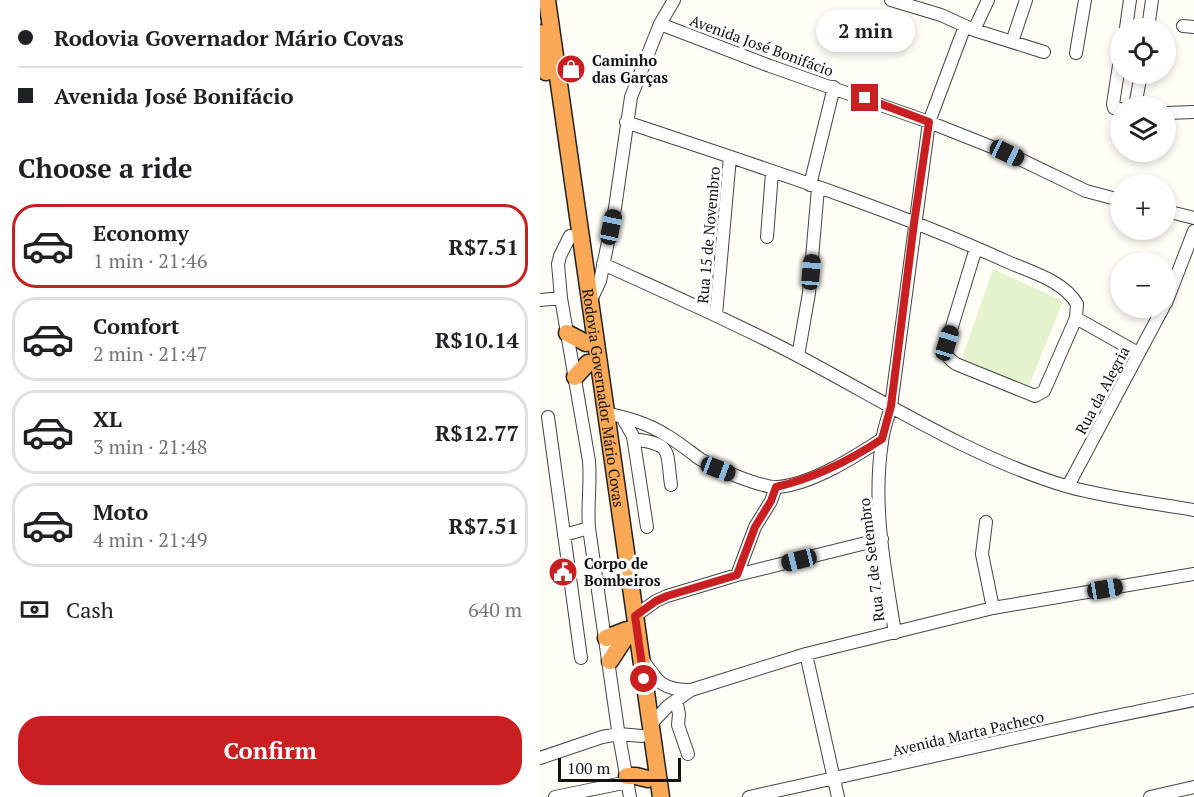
<!DOCTYPE html>
<html lang="en">
<head>
<meta charset="utf-8">
<style>
	:root { --surface:#fff; --page:#f6f6f6; --text:#202124; --muted:#757577; --line:#e0e0e0; --accent:#ca1f21 }
	body { margin:0; font-family:"PT Serif",serif; background:var(--page); color:var(--text); height:100vh; display:flex; flex-direction:column; font-size:22px; white-space:nowrap }
	* { box-sizing:border-box; margin:0 }
	p { font-size:20px; color:var(--muted) }
	.icon { flex:none; width:33px; height:33px; fill:none; stroke:currentColor; stroke-width:2; stroke-linecap:round; stroke-linejoin:round }
	.map { position:relative; flex:1; overflow:hidden }
	.side { display:flex; flex-direction:column; background:var(--surface); width:540px }
	.side>* { flex:none }
	.banner { display:grid; align-content:center; height:132px; padding:0 18px; background:var(--surface) }
	.fabs { position:absolute; left:570px; top:18px; display:grid; gap:12px }
	.fabs a { display:grid; place-items:center; width:66px; height:66px; border-radius:50%; background:var(--surface); box-shadow:0 3px 9px #0003; font-size:30px }
	.scale { position:absolute; left:18px; bottom:15px; width:123px; box-sizing:border-box; padding-left:6px; border:3px solid #111; border-top:0; font-size:16px; line-height:21px; white-space:nowrap; color:#111; -webkit-text-stroke:4px #fff; paint-order:stroke }
	.end { position:absolute; width:27px; height:27px; margin:-14px; border:8px solid #ca1f21; background:#fff; box-shadow:0 0 0 3px #fff }
	.from { border-radius:50% }
	.bubble { position:absolute; height:42px; border-radius:21px; background:var(--surface); box-shadow:0 3px 9px #0003; font-size:20px; font-weight:600; line-height:42px; text-align:center }
	.car { position:absolute; width:18px; height:36px; margin:-18px -9px; border-radius:8px; box-shadow:0 0 4px 2px #0007; background:linear-gradient(#222 24%,#8ab4d8 0 40%,#222 0 76%,#8ab4d8 0 86%,#222 0) }
	.banner b { display:flex; align-items:center; gap:21px; height:57px; font-size:22px }
	.banner b+b { border-top:2px solid var(--line) }
	.banner i { width:15px; height:15px; background:var(--text) }
	ul { padding:0; list-style:none }
	li { display:flex; align-items:center; gap:18px; height:84px; margin:0 12px 9px; padding:0 6px; border:3px solid var(--line); border-radius:24px }
	li div { flex:1 }
	li b { display:block; font-size:22px }
	li em { font-style:normal; font-weight:600 }
	li.on { border-color:var(--accent) }
	li>.icon { width:54px; height:54px; stroke-width:1.5 }
	h2 { padding:0 18px; font-size:27px; line-height:72px }
	.pay { display:flex; align-items:center; gap:15px; height:66px; padding:0 18px; font-size:22px }
	.pay p { margin-inline-start:auto }
	.button { display:flex; gap:12px; margin-top:auto; padding:12px 18px }
	.button a { flex:1; height:69px; border-radius:24px; background:var(--accent); color:#fff; font-size:24px; font-weight:600; line-height:69px; text-align:center }
	main { display:flex; flex:1; min-height:0 }
	.map>svg:first-child { display:block }
	.pitch { fill:#e5f3cd }
	.lines { fill:none; stroke-linecap:round; stroke-linejoin:round }
	.minor-casing { stroke:#444; stroke-width:14 }
	.highway-casing { stroke:#222; stroke-width:19 }
	.minor { stroke:#fff; stroke-width:12 }
	.highway { stroke:#fba857; stroke-width:16 }
	.route { stroke:#ca1f21; stroke-width:8 }
	.labels { text-anchor:middle; dominant-baseline:central; stroke-width:6; stroke-linejoin:round; paint-order:stroke }
	.street-label { font-size:15px; fill:#111; stroke:#fff }
	.poi-label { font-size:15px; font-weight:bold; fill:#111; stroke:#fff; text-anchor:start }
</style>
</head>
<body>
<main>
<section class="side">
<div class="banner">
<b><i class="from"></i>Rodovia Governador Mário Covas</b>
<b><i></i>Avenida José Bonifácio</b>
</div>
<h2>Choose a ride</h2>
<ul>
<li class="on"><svg class="icon" aria-label="car" viewBox="0 0 24 24"><path d="M5 17H2v-5l4-1 3-4h7l3 4 3 1v5h-3M9 17h6M6 11h13"/><circle cx="7" cy="17" r="2"/><circle cx="17" cy="17" r="2"/></svg><div><b>Economy</b><p>1 min · 21:46</p></div><em>R$7.51</em></li>
<li><svg class="icon" aria-label="car" viewBox="0 0 24 24"><path d="M5 17H2v-5l4-1 3-4h7l3 4 3 1v5h-3M9 17h6M6 11h13"/><circle cx="7" cy="17" r="2"/><circle cx="17" cy="17" r="2"/></svg><div><b>Comfort</b><p>2 min · 21:47</p></div><em>R$10.14</em></li>
<li><svg class="icon" aria-label="car" viewBox="0 0 24 24"><path d="M5 17H2v-5l4-1 3-4h7l3 4 3 1v5h-3M9 17h6M6 11h13"/><circle cx="7" cy="17" r="2"/><circle cx="17" cy="17" r="2"/></svg><div><b>XL</b><p>3 min · 21:48</p></div><em>R$12.77</em></li>
<li><svg class="icon" aria-label="car" viewBox="0 0 24 24"><path d="M5 17H2v-5l4-1 3-4h7l3 4 3 1v5h-3M9 17h6M6 11h13"/><circle cx="7" cy="17" r="2"/><circle cx="17" cy="17" r="2"/></svg><div><b>Moto</b><p>4 min · 21:49</p></div><em>R$7.51</em></li>
</ul>
<div class="pay"><svg class="icon" aria-label="cash" viewBox="0 0 24 24"><path d="M3 7h18v10H3z"/><circle cx="12" cy="12" r="2"/></svg>Cash<p>640 m</p></div>
<div class="button"><a>Confirm</a></div>
</section>
<div class="map">
<svg width="654" height="797" viewBox="0 0 654 797">
	<rect width="100%" height="100%" fill="#fffdf5"/>
	<path class="pitch" d="M 453,269 L 523,301 L 488,388 L 422,359 Z"/>
	<g class="lines">
		<g class="minor-casing">
			<path id="minor" d="M 351,0 L 401,15 L 434,30 L 504,52
				M 120,24 L 230,66 L 389,122 L 467,153 L 546,191 L 580,200
				M 643,26 L 654,27
				M 586,28 L 590,0
				M 608,28 L 612,0
				M 434,30 L 448,0
				M 472,42 L 486,0
				M 536,53 L 545,0
				M 580,59 L 573,104 L 574,108 L 580,109
				M 595,106 L 601,74
				M 627,113 L 654,112
				M 86,122 C 214,165 345,206 468,262 C 491,272 524,281 537,304 L 536,318 L 598,353
				M 270,185 L 294,87
				M 626,211 L 654,218
				M 30,236 L 20,256 L 18,264 L 21,298 L 49,461 C 51,484 47,506 49,528 L 78,730 L 90,797
				M 227,237 L 232,172
				M 436,248 L 407,343 C 405,354 407,358 416,364 L 495,396 L 504,391 L 536,318
				M 63,264 C 129,294 196,323 260,357 C 347,403 434,459 529,487 C 570,498 613,503 654,510
				M 0,300 L 21,298
				M 50,302 L 60,281 L 75,208 L 91,97 L 120,24 L 134,0
				M 626,303 L 654,231
				M 176,315 L 190,157
				M 258,356 L 269,293 L 278,188
				M 66,413 C 88,418 107,423 126,435 C 138,442 149,451 160,459 C 175,468 221,488 238,487 C 272,484 313,458 342,439
				M 8,417 L 41,658
				M 82,417 L 93,436 L 107,527
				M 94,439 C 133,445 126,449 131,485
				M 528,486 L 623,308
				M 446,522 L 442,554 L 453,608
				M 24,535 L 49,528
				M 197,575 L 215,527 L 231,501 L 236,487
				M 95,616 L 116,601 L 127,596 L 197,575 L 342,539
				M 355,633 C 345,570 332,506 342,442 C 343,430 348,418 351,406 L 389,122 L 425,26
				M 266,654 L 298,797
				M 103,660 C 118,683 123,690 151,690
				M 136,700 L 139,714 L 138,725 L 148,754
				M 111,724 L 128,706 L 151,690 L 266,654 L 453,608 L 654,574
				M 0,758 L 62,737 L 79,734 L 102,736
				M 15,797 L 88,782
				M 209,797 L 561,719 L 654,700
				M 610,797 L 654,787"/>
		</g>
		<g class="highway-casing">
			<g id="highway">
				<path id="s1" d="M 7,0 L 121,797"/>
				<path d="M 0,33 L 6,72"/>
				<path d="M 27,333 L 46,343"/>
				<path d="M 35,377 L 48,363"/>
				<path d="M 66,638 L 87,630"/>
				<path d="M 70,661 L 87,635"/>
				<path d="M 87,776 L 96,776 L 108,779"/>
			</g>
		</g>
		<use href="#minor" class="minor"/>
		<use href="#highway" class="highway"/>
	</g>
	<g class="lines">
		<path class="route" d="M 104,679 L 95,616 L 116,601 L 127,596 L 197,575 L 215,527 L 231,501 L 236,487 C 275,478 309,461 342,439 L 351,406 L 374,223 L 389,122 L 325,98"/>
	</g>
	<defs>
		<g id="shop-disc" transform="scale(1.5)"><circle r="9.5" fill="#ca1f21" stroke="#fff"/><path d="M-5-2.5h2.3a2.7 3.5 0 0 1 5.4 0H5L5.5 6h-11ZM-1.5-2.5h3a1.5 2.3 0 0 0-3 0Z" fill="#fff"/></g>
		<g id="civic-disc" transform="scale(1.5)"><circle r="9.5" fill="#ca1f21" stroke="#fff"/><path d="M-.6-6.5H3V-4.5H.6V-3L4-1V1h2V6H-6V1h2V-1L-.6-3ZM-1.2 2.5V6h2.4V2.5Z" fill="#fff"/></g>
	</defs>
	<g fill-rule="evenodd">
		<use href="#shop-disc" x="31" y="69"/>
		<use href="#civic-disc" x="23" y="572"/>
	</g>
	<g class="labels">
		<g class="street-label">
			<text transform="translate(222 45) rotate(20)">Avenida José Bonifácio</text>
			<text transform="translate(168 235) rotate(-85)">Rua 15 de Novembro</text>
			<text transform="translate(562 390) rotate(-62)">Rua da Alegria</text>
			<text stroke="none"><textPath href="#s1" startOffset="402">Rodovia Governador Mário Covas</textPath></text>
			<text transform="translate(331 560) rotate(-97)">Rua 7 de Setembro</text>
			<text transform="translate(428 733) rotate(-13)">Avenida Marta Pacheco</text>
		</g>
		<g class="poi-label">
			<text x="52" y="60">Caminho<tspan x="52" dy="17">das Garças</tspan></text>
			<text x="44" y="563">Corpo de<tspan x="44" dy="17">Bombeiros</tspan></text>
		</g>
	</g>
</svg>
<div class="fabs">
<a><svg class="icon" aria-label="locate" viewBox="0 0 24 24"><circle cx="12" cy="12" r="6"/><path d="M12 2v4M12 18v4M2 12h4M18 12h4"/></svg></a>
<a><svg class="icon" aria-label="layers" viewBox="0 0 24 24"><path d="M12 4l9 5-9 5-9-5zM3 14l9 5 9-5"/></svg></a>
<a>+</a>
<a>−</a>
</div>
<div class="scale">100 m</div>
<i class="end from" style="left:104px;top:679px"></i>
<i class="end" style="left:325px;top:98px"></i>
<div class="bubble" style="left:276px;top:10px;width:99px">2 min</div>
<i class="car" style="left:467px;top:153px;rotate:115deg"></i>
<i class="car" style="left:71px;top:227px;rotate:12deg"></i>
<i class="car" style="left:271px;top:272px;rotate:5deg"></i>
<i class="car" style="left:407px;top:343px;rotate:17deg"></i>
<i class="car" style="left:178px;top:469px;rotate:111deg"></i>
<i class="car" style="left:259px;top:560px;rotate:256deg"></i>
<i class="car" style="left:565px;top:589px;rotate:80deg"></i>
</div>
</main>
</body>
</html>
